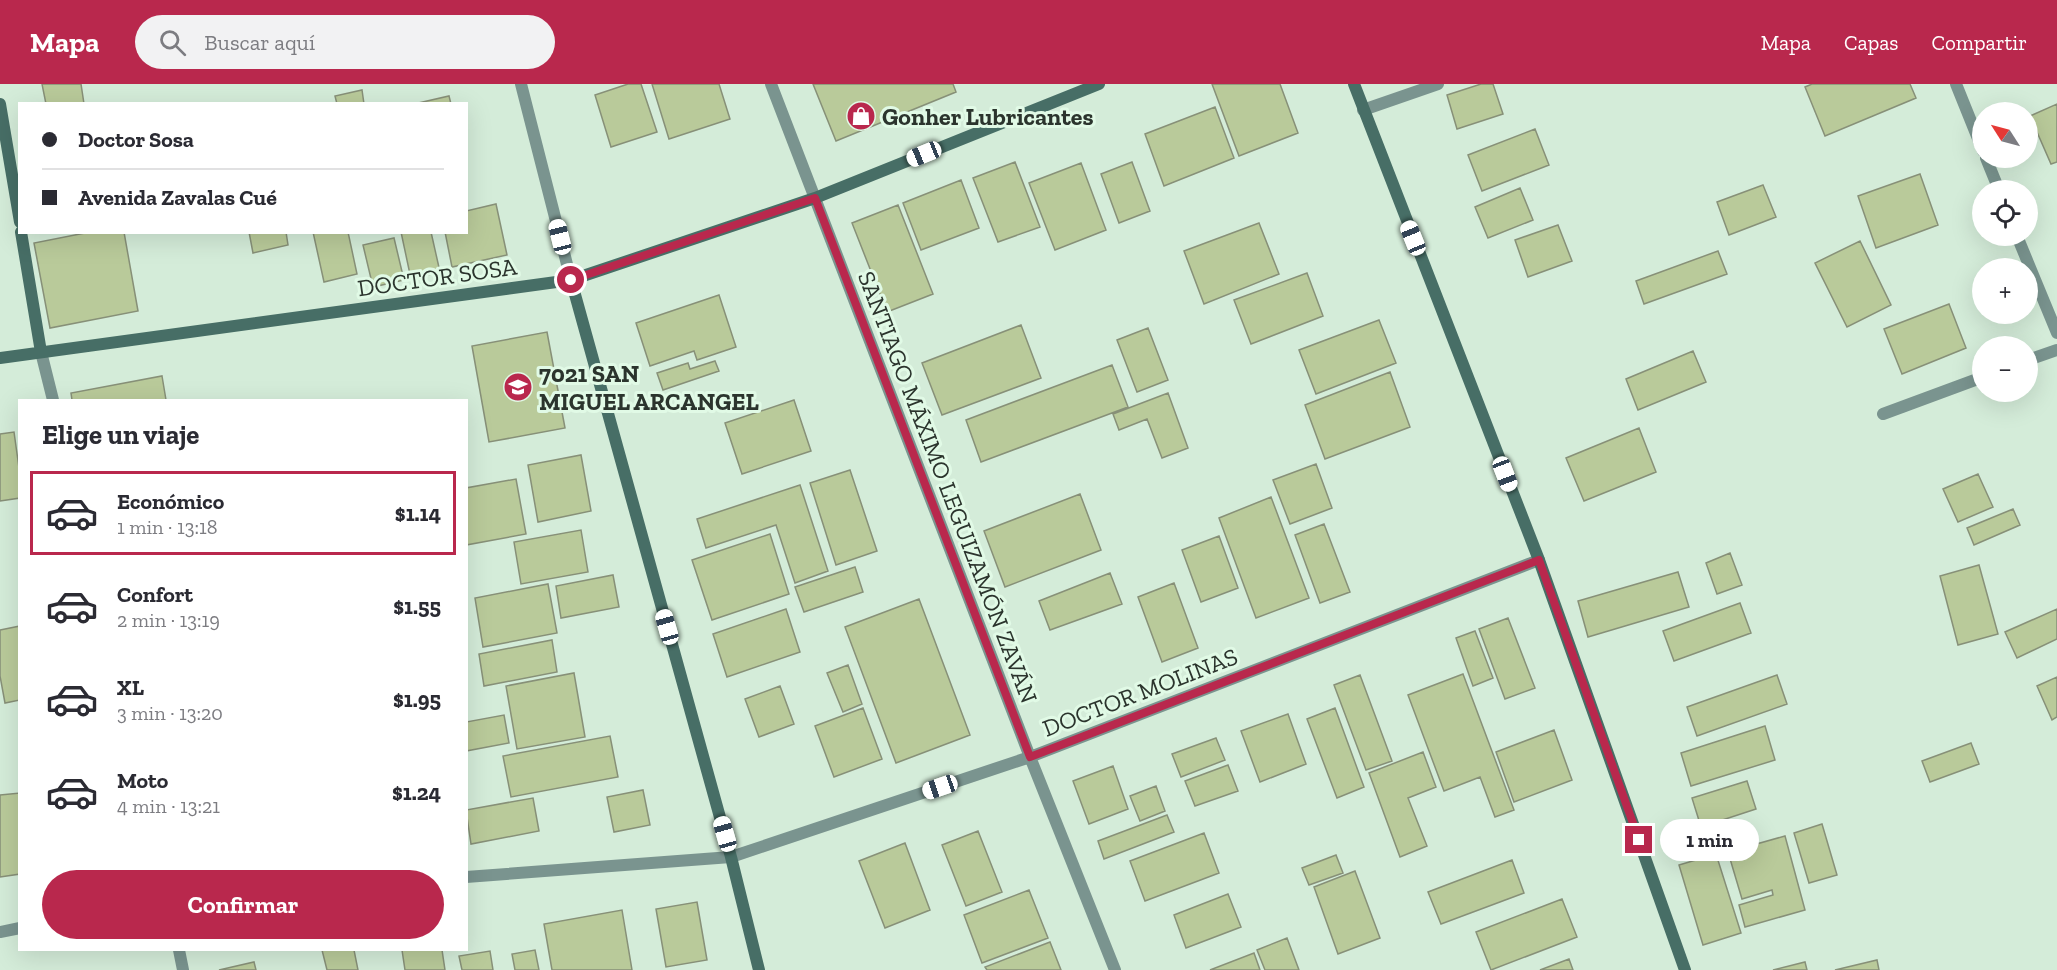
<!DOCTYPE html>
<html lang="es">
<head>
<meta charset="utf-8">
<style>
	:root { --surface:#fff; --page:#f2f2f3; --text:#2b2b33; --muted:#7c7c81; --line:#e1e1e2; --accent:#b9284d }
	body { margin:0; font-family:"Zilla Slab",serif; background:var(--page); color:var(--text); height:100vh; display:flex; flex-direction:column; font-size:22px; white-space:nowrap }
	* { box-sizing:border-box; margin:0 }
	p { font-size:20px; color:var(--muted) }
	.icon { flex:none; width:33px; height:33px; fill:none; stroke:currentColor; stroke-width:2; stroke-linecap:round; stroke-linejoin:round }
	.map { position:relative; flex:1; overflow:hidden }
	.drawer { position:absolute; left:18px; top:315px; width:450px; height:552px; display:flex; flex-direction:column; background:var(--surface); border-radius:0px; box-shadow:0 6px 24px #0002 }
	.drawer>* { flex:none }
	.banner { position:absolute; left:18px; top:18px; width:450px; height:132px; border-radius:0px; box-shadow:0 6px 24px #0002; display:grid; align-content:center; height:132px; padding:0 24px; background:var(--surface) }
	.needle { width:39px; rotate:306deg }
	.tools { position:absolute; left:1972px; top:18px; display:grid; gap:12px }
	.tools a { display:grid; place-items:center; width:66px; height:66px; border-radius:50%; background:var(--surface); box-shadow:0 6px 24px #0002; font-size:30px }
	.end { position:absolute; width:27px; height:27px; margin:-14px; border:8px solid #b9284d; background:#fff; box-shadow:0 0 0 3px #fff }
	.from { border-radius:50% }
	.bubble { position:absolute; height:42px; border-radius:21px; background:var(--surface); box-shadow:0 6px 24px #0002; font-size:20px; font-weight:700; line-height:42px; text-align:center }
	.car { position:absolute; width:18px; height:36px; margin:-18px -9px; border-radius:8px; box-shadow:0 0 4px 2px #0007; background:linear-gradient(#fff 24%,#345 0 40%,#fff 0 76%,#345 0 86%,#fff 0) }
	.banner b { display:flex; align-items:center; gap:21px; height:57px; font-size:22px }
	.banner b+b { border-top:2px solid var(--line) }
	.banner i { width:15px; height:15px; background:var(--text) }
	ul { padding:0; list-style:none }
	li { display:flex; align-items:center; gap:18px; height:84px; margin:0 12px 9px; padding:0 12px; border:3px solid transparent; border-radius:0px }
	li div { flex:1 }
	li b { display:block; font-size:22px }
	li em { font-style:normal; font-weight:700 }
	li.selected { border-color:var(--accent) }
	li>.icon { width:54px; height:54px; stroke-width:1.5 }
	h2 { padding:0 24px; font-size:27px; line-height:72px }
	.button { display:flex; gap:12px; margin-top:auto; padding:12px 24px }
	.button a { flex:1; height:69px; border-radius:36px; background:var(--accent); color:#fff; font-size:24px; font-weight:700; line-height:69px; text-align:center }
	header { display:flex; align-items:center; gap:36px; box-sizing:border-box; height:84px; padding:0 30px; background:var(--accent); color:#fff }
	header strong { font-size:28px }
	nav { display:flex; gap:33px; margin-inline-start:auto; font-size:21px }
	.search { width:420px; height:54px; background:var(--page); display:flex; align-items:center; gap:15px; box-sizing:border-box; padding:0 21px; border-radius:33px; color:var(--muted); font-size:22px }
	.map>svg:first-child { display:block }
	.building { fill:#b9ca9a; stroke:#879078; stroke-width:1.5 }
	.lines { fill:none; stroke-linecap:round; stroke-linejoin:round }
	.street { stroke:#7a948f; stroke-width:12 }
	.secondary { stroke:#476e66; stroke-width:12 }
	.route { stroke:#b9284d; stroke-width:8 }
	.labels { text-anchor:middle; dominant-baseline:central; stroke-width:6; stroke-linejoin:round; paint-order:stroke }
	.poi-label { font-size:24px; font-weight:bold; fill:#2b342d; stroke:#e1fae6; text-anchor:start }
	.street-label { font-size:24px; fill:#2b342d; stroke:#e1fae6 }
</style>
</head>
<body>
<header>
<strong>Mapa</strong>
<div class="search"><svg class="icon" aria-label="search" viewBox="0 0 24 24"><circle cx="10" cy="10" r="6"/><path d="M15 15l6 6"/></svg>Buscar aquí</div>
<nav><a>Mapa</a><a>Capas</a><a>Compartir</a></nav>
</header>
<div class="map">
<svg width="2057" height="886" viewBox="0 0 2057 886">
	<rect width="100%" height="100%" fill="#d4ecd9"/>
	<path class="building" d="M 42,0 L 81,0 L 84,20 L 46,20 Z
		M 628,0 L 641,0 L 657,48 L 611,63 L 595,11 Z
		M 652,0 L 719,0 L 730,35 L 669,55 Z
		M 813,0 L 953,0 L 956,8 L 836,57 Z
		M 1212,0 L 1280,0 L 1298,49 L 1239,72 Z
		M 1481,0 L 1493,0 L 1503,30 L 1457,45 L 1447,11 Z
		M 1812,0 L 1910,0 L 1916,14 L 1825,52 L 1805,3 Z
		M 362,6 L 364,20 L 337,20 L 335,12 Z
		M 449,12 L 451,20 L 414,20 Z
		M 2057,20 L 2057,78 L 2051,80 L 2030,32 Z
		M 1215,23 L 1234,74 L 1164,102 L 1145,50 Z
		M 1535,45 L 1549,81 L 1482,107 L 1468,71 Z
		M 1015,78 L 1040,143 L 998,158 L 973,94 Z
		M 1132,78 L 1150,127 L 1119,139 L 1101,90 Z
		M 1081,79 L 1106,146 L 1055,166 L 1029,99 Z
		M 1920,90 L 1938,141 L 1876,164 L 1858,112 Z
		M 961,96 L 979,144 L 921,166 L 903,119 Z
		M 1763,101 L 1776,133 L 1729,151 L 1717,118 Z
		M 1520,104 L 1533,136 L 1488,154 L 1475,123 Z
		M 496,120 L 507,171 L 452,183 L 445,148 L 466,148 L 466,127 Z
		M 898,121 L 933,210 L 887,228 L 852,139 Z
		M 1259,139 L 1279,190 L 1204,220 L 1184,167 Z
		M 1558,141 L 1572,177 L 1528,193 L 1515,156 Z
		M 90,148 L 124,148 L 138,227 L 50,244 L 34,159 Z
		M 249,148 L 286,148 L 288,161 L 253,169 Z
		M 313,148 L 348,148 L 357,190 L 324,198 Z
		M 401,148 L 431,148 L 440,188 L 411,195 Z
		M 394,154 L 404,196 L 373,203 L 363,161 Z
		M 1860,157 L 1891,221 L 1847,243 L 1815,179 Z
		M 1718,167 L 1727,190 L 1644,220 L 1636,197 Z
		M 1307,189 L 1323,232 L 1251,260 L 1234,216 Z
		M 719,211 L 736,263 L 697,276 L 694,267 L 650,282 L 636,239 Z
		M 1949,220 L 1966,264 L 1902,290 L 1884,245 Z
		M 1379,236 L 1396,279 L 1316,310 L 1299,266 Z
		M 1021,241 L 1041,294 L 942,331 L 922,279 Z
		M 1148,244 L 1168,296 L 1137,308 L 1117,256 Z
		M 547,248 L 565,344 L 489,358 L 472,262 Z
		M 1693,267 L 1706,298 L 1638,326 L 1626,295 Z
		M 715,277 L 719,287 L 663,306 L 657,289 L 688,279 L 690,285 Z
		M 1112,281 L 1128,323 L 981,378 L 966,336 Z
		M 1390,288 L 1410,343 L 1325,375 L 1305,321 Z
		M 162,292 L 166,316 L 72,316 L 71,309 Z
		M 1168,309 L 1188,364 L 1162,374 L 1147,335 L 1119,346 L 1113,330 Z
		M 794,316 L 811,367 L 742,390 L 725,339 Z
		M 1639,344 L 1656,388 L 1584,417 L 1566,374 Z
		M 14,348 L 20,391 L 20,414 L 0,417 L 0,350 Z
		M 581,371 L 591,427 L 538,438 L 528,381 Z
		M 1316,380 L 1332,424 L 1290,440 L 1273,396 Z
		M 850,386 L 877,467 L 836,481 L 810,399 Z
		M 1978,390 L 1993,423 L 1958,438 L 1943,405 Z
		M 516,395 L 526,450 L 466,461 L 466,404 Z
		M 800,401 L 828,487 L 795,499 L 776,441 L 706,464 L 697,435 Z
		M 1080,410 L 1101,466 L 1005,503 L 984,447 Z
		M 1271,413 L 1309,514 L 1256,534 L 1219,434 Z
		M 2013,425 L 2020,441 L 1974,461 L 1967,444 Z
		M 1324,440 L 1350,508 L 1320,519 L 1295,451 Z
		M 581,446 L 588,488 L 521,500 L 514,458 Z
		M 770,450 L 789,510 L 712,536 L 692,476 Z
		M 1219,452 L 1238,504 L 1201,518 L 1182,466 Z
		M 1730,469 L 1742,501 L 1717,510 L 1706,479 Z
		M 1979,481 L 1998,550 L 1958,561 L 1940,492 Z
		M 855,483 L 863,508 L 804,528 L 795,503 Z
		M 1678,488 L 1689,523 L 1588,553 L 1578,517 Z
		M 1110,489 L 1122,520 L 1050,546 L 1039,517 Z
		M 613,491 L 619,523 L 561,534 L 556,502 Z
		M 1174,499 L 1198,564 L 1162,578 L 1138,513 Z
		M 548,500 L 557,549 L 483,563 L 475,514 Z
		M 919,515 L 970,651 L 896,679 L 845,543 Z
		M 1740,519 L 1751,549 L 1674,577 L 1663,547 Z
		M 786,525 L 800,568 L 727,593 L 713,550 Z
		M 2057,525 L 2057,555 L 2017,574 L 2005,548 Z
		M 1508,534 L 1535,604 L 1505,615 L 1479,545 Z
		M 20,542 L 20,616 L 5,619 L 0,592 L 0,546 Z
		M 1475,547 L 1493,594 L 1473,602 L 1456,554 Z
		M 552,556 L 557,588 L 484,602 L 479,570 Z
		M 848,581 L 862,620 L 843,628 L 827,589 Z
		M 574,589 L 585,653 L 517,665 L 506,602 Z
		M 1463,590 L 1514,726 L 1495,733 L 1480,693 L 1444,707 L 1408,611 Z
		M 1360,591 L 1392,677 L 1366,686 L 1334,601 Z
		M 1777,591 L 1787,620 L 1697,652 L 1687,623 Z
		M 2057,593 L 2057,633 L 2052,636 L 2037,602 Z
		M 780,602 L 794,640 L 759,653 L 745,615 Z
		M 863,624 L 882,675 L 834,693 L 815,642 Z
		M 1335,624 L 1364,703 L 1337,714 L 1307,635 Z
		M 1288,630 L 1306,680 L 1260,698 L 1241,647 Z
		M 504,631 L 509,659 L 466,667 L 466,638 Z
		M 1765,642 L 1775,676 L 1691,702 L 1681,669 Z
		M 1554,646 L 1572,696 L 1514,718 L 1496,668 Z
		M 610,652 L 618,693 L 511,713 L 503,672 Z
		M 1216,654 L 1225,676 L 1181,693 L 1172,670 Z
		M 1971,659 L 1979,680 L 1930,698 L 1922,677 Z
		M 1423,668 L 1436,703 L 1408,714 L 1427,762 L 1400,773 L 1369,689 Z
		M 1228,681 L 1238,707 L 1195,722 L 1185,697 Z
		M 1113,682 L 1128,725 L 1089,740 L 1073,697 Z
		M 1747,697 L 1756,725 L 1701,743 L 1692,714 Z
		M 1156,702 L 1165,727 L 1140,737 L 1130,712 Z
		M 643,706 L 650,741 L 614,748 L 607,713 Z
		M 20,709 L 20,790 L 0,793 L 0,711 Z
		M 533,714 L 539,747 L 471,760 L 466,726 Z
		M 1167,731 L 1174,748 L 1104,775 L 1098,757 Z
		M 1822,740 L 1837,791 L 1809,799 L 1794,749 Z
		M 978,747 L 1002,808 L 966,822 L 942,761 Z
		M 1204,749 L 1219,789 L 1145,817 L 1130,777 Z
		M 1785,752 L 1805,826 L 1745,843 L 1739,821 L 1773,811 L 1772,806 L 1742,815 L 1728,768 Z
		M 905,759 L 930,826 L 885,844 L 859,777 Z
		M 1716,770 L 1741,849 L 1703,861 L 1679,781 Z
		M 1336,771 L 1343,789 L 1309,801 L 1302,784 Z
		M 1512,776 L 1524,809 L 1441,840 L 1428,808 Z
		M 1355,787 L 1380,854 L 1338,870 L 1314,803 Z
		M 1029,806 L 1048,854 L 982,879 L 964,831 Z
		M 1228,810 L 1241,843 L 1186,864 L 1174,831 Z
		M 1562,815 L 1577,853 L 1491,886 L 1476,848 Z
		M 697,818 L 707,876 L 666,883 L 656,825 Z
		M 622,826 L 632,886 L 552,886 L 544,840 Z
		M 1287,854 L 1299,886 L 1265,886 L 1257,866 Z
		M 1050,858 L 1061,886 L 987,886 L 985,883 Z
		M 322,866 L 354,866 L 358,886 L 327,886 Z
		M 402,866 L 442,866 L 445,886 L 405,886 Z
		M 535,866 L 539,886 L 515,886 L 512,870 Z
		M 490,867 L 493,886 L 462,886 L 459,872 Z
		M 1254,869 L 1260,886 L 1210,886 Z
		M 1569,875 L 1573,886 L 1540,886 Z
		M 1877,876 L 1879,886 L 1835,886 Z
		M 254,878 L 256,886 L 219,886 Z
		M 1805,878 L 1807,886 L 1773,886 Z"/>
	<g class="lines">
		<path class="street" d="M 521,0 L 571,196
			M 771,0 L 1030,673 L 1115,886
			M 1956,0 L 1983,67
			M 1363,26 L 1438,0
			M 1986,74 L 1999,106
			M 2017,152 L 2057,249
			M 41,268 L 53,316
			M 2028,276 L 2057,266
			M 1883,330 L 1983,293
			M 466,793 L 731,773 L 1030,673 L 1539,476
			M 0,848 L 20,844
			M 179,866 L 183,886"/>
		<path class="secondary" d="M 1354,0 L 1539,476 L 1685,886
			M 0,20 L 20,138
			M 21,148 L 41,268
			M 571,196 L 731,773 L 759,886
			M 0,274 L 571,196 L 815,114 L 1099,0"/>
	</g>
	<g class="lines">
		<path class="route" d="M 571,196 L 815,114 L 1030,673 L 1539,476 L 1639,756"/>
	</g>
	<defs>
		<g id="shop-disc" transform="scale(1.5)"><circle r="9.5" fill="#b9284d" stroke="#e1fae6"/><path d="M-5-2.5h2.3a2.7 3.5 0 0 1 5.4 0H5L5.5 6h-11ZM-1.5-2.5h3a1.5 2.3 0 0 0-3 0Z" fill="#fff"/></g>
		<g id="school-disc" transform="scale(1.5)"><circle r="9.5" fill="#b9284d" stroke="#e1fae6"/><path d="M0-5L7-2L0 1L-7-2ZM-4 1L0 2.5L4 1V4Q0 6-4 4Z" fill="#fff"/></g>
	</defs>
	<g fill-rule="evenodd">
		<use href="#shop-disc" x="861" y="32"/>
		<use href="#school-disc" x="518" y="303"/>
	</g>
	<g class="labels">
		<g class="poi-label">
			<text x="882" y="32">Gonher Lubricantes</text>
			<text x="539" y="289">7021 SAN<tspan x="539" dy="28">MIGUEL ARCANGEL</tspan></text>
		</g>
		<g class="street-label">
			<text transform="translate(437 193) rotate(-8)">DOCTOR SOSA</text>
			<text transform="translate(948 403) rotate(69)">SANTIAGO MÁXIMO LEGUIZAMÓN ZAVÁN</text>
			<text transform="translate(1140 608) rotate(-21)">DOCTOR MOLINAS</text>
		</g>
	</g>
</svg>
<div class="tools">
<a><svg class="needle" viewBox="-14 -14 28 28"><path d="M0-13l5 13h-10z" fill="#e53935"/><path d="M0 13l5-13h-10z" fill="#7c7c81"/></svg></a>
<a><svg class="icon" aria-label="locate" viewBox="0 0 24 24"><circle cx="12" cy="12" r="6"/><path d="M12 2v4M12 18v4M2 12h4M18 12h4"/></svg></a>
<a>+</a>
<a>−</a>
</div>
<i class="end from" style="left:571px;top:196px"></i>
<i class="end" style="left:1639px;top:756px"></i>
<div class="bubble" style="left:1660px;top:735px;width:99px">1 min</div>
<i class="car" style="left:924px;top:70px;rotate:248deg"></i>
<i class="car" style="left:560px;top:153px;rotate:346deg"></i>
<i class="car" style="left:1413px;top:154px;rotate:338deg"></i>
<i class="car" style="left:1505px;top:390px;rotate:159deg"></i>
<i class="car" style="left:667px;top:543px;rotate:344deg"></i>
<i class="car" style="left:940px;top:703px;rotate:251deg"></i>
<i class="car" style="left:725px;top:750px;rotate:344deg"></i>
<div class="banner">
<b><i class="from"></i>Doctor Sosa</b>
<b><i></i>Avenida Zavalas Cué</b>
</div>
<section class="drawer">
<h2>Elige un viaje</h2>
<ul>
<li class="selected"><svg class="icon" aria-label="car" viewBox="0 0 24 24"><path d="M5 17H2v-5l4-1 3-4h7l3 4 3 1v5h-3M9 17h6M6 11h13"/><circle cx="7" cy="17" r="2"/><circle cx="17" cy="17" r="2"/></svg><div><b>Económico</b><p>1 min · 13:18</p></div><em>$1.14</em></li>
<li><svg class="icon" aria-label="car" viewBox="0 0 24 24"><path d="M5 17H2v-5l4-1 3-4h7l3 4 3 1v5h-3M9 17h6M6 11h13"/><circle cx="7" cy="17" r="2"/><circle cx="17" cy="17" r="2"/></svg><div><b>Confort</b><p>2 min · 13:19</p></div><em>$1.55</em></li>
<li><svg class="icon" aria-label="car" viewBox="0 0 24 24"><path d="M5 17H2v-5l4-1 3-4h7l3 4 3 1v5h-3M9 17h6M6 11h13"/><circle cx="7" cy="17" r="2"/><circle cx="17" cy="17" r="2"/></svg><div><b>XL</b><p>3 min · 13:20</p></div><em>$1.95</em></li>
<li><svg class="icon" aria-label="car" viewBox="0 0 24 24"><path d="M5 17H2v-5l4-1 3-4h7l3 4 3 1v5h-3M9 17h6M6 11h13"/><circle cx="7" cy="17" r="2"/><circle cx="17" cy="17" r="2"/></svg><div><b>Moto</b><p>4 min · 13:21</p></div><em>$1.24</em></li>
</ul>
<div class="button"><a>Confirmar</a></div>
</section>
</div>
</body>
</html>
